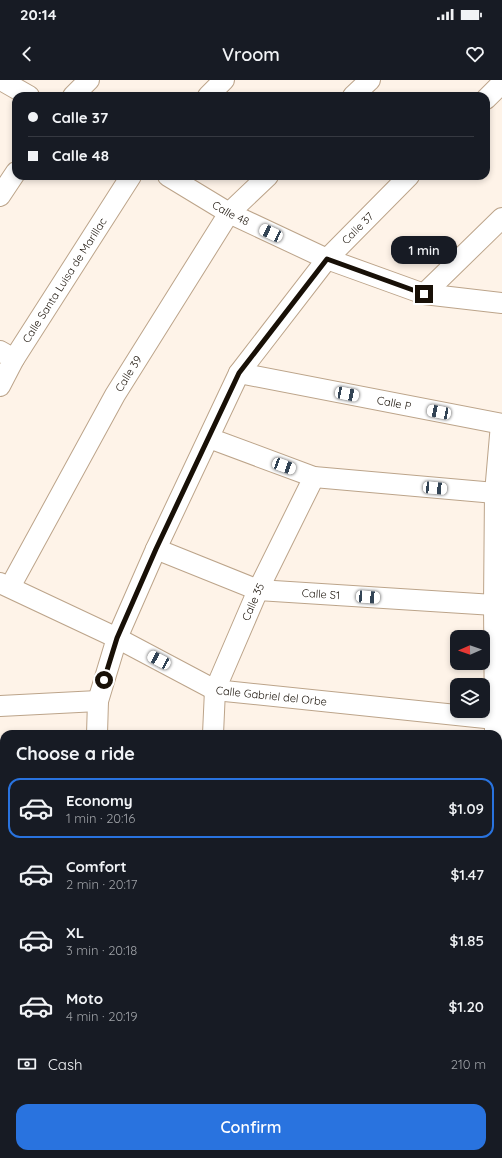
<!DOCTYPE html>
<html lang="en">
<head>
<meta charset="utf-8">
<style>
	:root { --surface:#171b24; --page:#242831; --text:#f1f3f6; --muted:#9ea1a6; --line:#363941; --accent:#2973df }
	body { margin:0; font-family:Quicksand,sans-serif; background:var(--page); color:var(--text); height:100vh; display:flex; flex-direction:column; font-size:15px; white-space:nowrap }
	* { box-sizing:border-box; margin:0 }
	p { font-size:13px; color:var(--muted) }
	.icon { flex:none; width:22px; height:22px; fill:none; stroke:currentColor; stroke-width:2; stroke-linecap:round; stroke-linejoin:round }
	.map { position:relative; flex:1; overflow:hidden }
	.sheet { position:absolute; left:0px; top:650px; width:502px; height:428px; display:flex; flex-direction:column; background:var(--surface); border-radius:12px 12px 0 0; box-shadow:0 2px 6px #0003 }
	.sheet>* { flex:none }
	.hud { position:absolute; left:12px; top:12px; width:478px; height:88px; border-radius:12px; box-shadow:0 2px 6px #0003; display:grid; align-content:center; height:88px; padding:0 16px; background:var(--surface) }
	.needle { width:26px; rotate:268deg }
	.buttons { position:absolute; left:450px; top:550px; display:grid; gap:8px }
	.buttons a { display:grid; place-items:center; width:40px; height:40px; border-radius:8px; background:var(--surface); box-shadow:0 2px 6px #0003; font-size:20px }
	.end { position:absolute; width:18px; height:18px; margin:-9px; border:5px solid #181007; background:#fff; box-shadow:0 0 0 2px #fff }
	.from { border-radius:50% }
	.bubble { position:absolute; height:28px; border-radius:12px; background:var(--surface); box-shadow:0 2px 6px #0003; font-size:13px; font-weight:600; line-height:28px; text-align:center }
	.car { position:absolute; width:12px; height:24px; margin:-12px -6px; border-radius:5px; box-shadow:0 0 3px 1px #0007; background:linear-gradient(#fff 24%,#345 0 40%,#fff 0 76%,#345 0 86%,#fff 0) }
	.hud b { display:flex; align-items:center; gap:14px; height:38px; font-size:15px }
	.hud b+b { border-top:1px solid var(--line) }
	.hud i { width:10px; height:10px; background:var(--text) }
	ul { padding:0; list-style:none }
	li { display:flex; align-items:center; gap:12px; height:60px; margin:0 8px 6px; padding:0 8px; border:2px solid transparent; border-radius:12px }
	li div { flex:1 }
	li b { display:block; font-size:15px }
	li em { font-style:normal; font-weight:600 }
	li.selected { border-color:var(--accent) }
	li>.icon { width:36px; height:36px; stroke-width:1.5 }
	h2 { padding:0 16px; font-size:18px; line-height:48px }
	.pay { display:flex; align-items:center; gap:10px; height:44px; padding:0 16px; font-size:15px }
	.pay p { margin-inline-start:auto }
	.cta { display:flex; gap:8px; margin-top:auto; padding:8px 16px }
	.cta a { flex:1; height:46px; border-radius:12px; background:var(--accent); color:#fff; font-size:16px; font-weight:600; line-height:46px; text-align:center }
	.status { display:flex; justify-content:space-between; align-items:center; height:28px; padding:0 20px; background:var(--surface); direction:ltr }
	.status svg { height:11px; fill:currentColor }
	header { display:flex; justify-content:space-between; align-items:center; height:52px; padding:0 16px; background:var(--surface); font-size:18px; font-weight:600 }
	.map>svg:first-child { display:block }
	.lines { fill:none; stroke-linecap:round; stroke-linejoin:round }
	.street-casing { stroke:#bca48a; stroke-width:22 }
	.secondary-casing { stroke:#bca48a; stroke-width:24 }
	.street { stroke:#fff; stroke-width:20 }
	.secondary { stroke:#fff; stroke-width:22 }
	.route { stroke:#181007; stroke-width:5 }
	.labels { text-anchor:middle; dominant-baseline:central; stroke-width:3.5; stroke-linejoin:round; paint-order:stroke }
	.street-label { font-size:11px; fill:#181007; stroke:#fff }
</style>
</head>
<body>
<div class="status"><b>20:14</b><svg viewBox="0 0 49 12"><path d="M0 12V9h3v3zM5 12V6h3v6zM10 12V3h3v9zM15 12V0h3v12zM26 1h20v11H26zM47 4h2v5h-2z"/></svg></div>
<header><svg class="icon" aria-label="back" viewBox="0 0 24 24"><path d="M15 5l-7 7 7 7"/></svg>Vroom<svg class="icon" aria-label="heart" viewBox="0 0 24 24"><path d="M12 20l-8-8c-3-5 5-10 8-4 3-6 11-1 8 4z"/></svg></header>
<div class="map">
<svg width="502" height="1078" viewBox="0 0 502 1078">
	<rect width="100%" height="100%" fill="#fef3e8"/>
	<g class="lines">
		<g class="street-casing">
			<g id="street">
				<path d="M 1,0 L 29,16"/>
				<path d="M 73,16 L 89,0"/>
				<path d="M 208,16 L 224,0"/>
				<path d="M 353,16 L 370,0"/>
				<path d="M 486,19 L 502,3"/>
				<path id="s1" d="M 168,96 L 229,133 L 327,179 L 424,214 L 502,223"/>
				<path d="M 0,116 L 16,92"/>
				<path d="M 424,214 L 502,138"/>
				<path d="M 0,271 L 14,279"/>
				<path id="s2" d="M 239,293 L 502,344"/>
				<path id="s3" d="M 0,306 L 14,279 L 131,96"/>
				<path d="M 209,358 L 314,397 L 495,413"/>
				<path id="s4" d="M 156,469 L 258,510 L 494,525"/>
				<path id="s5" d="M 0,503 L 117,558 L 215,610 L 495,639"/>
				<path id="s6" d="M 10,507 L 115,315 L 229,133 L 268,96"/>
				<path d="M 0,626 L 98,621"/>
				<path id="s7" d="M 97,654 L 98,621 L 117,558 L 156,469 L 239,293 L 327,179 L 409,96"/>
				<path id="s8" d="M 213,654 L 215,610 L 258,510 L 314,397"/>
				<path d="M 495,654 L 494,525 L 495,413 L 501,344"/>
				<path d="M 498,744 L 502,744"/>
				<path d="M 211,1074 L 211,1078"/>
			</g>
		</g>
		<g class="secondary-casing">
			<path id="secondary" d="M 0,853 L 4,853
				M 498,872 L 502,872
				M 0,977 L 4,977
				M 498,989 L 502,989"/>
		</g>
		<use href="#street" class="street"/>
		<use href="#secondary" class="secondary"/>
	</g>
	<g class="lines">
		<path class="route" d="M 104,600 L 117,558 L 156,469 L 239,293 L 327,179 L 424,214"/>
	</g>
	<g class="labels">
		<g class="street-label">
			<text stroke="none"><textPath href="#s1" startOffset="73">Calle 48</textPath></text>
			<text stroke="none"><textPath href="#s7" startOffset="578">Calle 37</textPath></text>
			<text stroke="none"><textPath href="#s3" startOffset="124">Calle Santa Luisa de Marillac</textPath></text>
			<text stroke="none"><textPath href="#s6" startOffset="244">Calle 39</textPath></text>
			<text stroke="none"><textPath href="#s2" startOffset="158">Calle P</textPath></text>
			<text stroke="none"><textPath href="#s4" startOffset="173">Calle S1</textPath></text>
			<text stroke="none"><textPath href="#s8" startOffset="140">Calle 35</textPath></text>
			<text stroke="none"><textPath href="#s5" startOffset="297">Calle Gabriel del Orbe</textPath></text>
		</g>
	</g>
</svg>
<div class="buttons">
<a><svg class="needle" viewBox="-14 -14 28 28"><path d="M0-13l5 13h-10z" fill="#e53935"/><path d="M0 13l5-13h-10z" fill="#9ea1a6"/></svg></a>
<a><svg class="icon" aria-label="layers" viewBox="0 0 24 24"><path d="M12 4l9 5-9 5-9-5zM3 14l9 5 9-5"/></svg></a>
</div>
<i class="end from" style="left:104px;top:600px"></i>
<i class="end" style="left:424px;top:214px"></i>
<div class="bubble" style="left:391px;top:156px;width:66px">1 min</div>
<i class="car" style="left:271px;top:153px;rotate:295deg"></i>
<i class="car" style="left:347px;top:314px;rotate:101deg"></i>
<i class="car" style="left:439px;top:332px;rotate:281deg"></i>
<i class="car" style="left:284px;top:386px;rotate:110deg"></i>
<i class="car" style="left:435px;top:408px;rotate:95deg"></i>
<i class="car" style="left:368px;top:517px;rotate:94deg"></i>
<i class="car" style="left:159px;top:580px;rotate:298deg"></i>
<div class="hud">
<b><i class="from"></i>Calle 37</b>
<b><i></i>Calle 48</b>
</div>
<section class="sheet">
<h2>Choose a ride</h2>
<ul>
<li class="selected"><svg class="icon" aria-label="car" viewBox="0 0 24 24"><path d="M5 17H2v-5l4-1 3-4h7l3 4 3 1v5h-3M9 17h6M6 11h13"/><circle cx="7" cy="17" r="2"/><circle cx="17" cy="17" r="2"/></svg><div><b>Economy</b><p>1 min · 20:16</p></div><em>$1.09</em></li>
<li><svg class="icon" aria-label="car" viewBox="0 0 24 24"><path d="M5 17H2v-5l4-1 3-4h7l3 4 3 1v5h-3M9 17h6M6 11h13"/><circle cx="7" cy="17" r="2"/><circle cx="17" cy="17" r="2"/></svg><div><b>Comfort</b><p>2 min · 20:17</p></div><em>$1.47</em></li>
<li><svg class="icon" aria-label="car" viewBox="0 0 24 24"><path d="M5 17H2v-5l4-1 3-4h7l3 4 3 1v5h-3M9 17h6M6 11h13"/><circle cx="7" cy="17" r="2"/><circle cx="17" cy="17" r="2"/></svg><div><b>XL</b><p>3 min · 20:18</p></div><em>$1.85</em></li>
<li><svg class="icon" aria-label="car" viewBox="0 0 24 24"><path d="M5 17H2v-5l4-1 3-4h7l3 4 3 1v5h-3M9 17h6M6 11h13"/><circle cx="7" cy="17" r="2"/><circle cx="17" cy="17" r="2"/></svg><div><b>Moto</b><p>4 min · 20:19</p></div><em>$1.20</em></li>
</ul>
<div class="pay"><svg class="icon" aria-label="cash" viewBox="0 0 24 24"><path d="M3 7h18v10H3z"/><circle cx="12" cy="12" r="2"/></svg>Cash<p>210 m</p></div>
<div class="cta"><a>Confirm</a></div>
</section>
</div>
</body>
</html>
